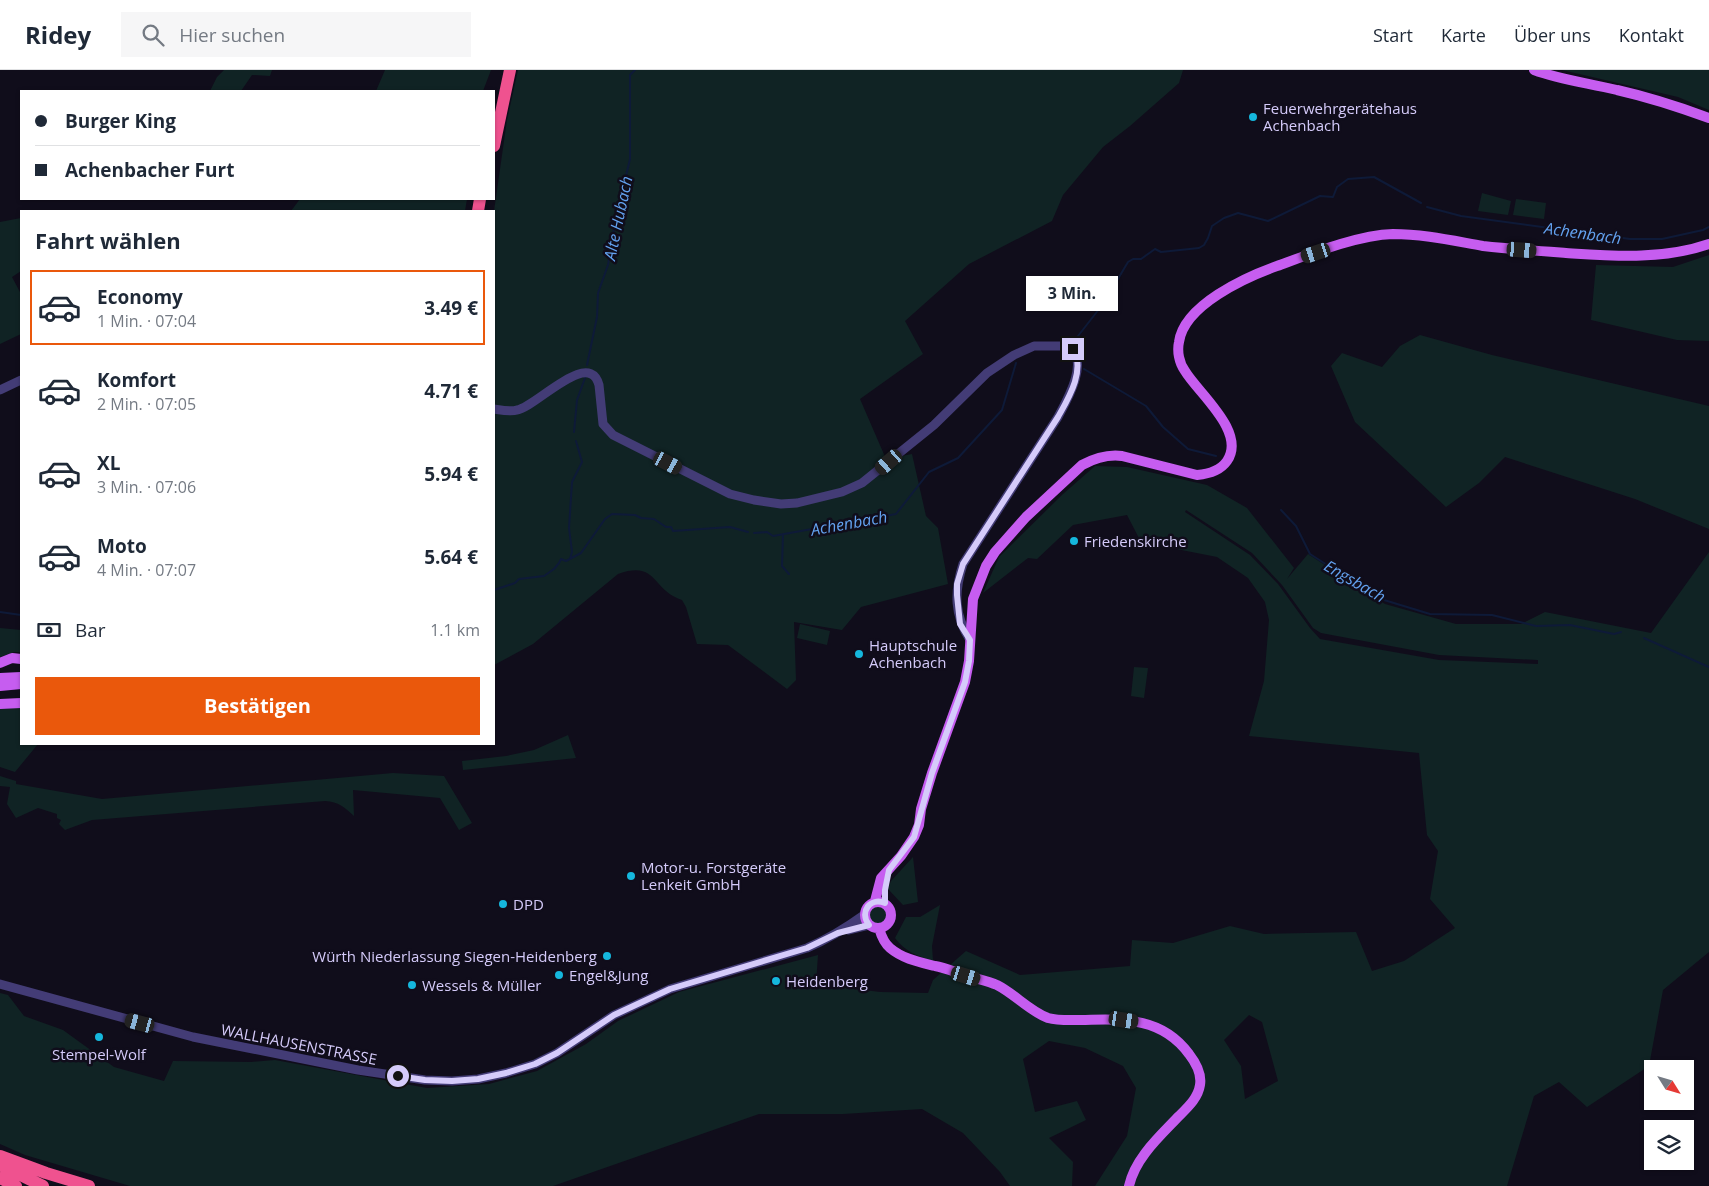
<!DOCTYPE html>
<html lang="de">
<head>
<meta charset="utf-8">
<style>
	:root { --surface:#fff; --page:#f6f6f7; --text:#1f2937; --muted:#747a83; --line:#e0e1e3; --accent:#ea580c }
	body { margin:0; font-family:"Open Sans",sans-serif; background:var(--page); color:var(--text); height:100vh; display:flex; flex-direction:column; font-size:19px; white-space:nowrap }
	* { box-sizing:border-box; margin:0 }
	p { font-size:16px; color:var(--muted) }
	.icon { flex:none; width:28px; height:28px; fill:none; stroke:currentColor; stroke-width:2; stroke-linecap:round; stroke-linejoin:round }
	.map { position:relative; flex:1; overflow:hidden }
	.panel { position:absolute; left:20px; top:140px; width:475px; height:535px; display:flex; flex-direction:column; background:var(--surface); border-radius:0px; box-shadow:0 1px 4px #0004 }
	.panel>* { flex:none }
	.guide { position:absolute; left:20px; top:20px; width:475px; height:110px; border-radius:0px; box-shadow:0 1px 4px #0004; display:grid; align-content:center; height:110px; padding:0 15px; background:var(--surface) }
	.needle { width:32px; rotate:127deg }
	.controls { position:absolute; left:1644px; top:990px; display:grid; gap:10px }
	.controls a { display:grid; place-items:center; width:50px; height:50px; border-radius:0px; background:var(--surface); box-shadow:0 1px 4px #0004; font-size:25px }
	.end { position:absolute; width:22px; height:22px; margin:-11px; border:6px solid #d5cbfa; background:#111; box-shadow:0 0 0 2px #111 }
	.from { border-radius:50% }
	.bubble { position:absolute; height:35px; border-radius:0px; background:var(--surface); box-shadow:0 1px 4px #0004; font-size:16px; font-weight:700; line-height:35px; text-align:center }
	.car { position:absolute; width:15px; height:30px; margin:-15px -8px; border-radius:6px; box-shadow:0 0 4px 1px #0007; background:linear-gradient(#222 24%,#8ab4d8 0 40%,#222 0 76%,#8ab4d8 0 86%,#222 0) }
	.guide b { display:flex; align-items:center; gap:18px; height:48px; font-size:19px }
	.guide b+b { border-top:1px solid var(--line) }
	.guide i { width:12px; height:12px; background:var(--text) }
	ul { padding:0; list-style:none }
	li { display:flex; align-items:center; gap:15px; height:75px; margin:0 10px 8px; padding:0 5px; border:2px solid transparent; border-radius:0px }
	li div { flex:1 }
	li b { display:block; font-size:19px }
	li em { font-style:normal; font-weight:700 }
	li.selected { border-color:var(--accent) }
	li>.icon { width:45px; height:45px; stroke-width:1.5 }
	h2 { padding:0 15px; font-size:22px; line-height:60px }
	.pay { display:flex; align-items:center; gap:12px; height:55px; padding:0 15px; font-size:19px }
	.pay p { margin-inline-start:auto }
	.cta { display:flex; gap:10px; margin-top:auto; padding:10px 15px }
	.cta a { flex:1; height:58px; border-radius:0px; background:var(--accent); color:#fff; font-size:20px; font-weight:700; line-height:58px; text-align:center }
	header { display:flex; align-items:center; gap:30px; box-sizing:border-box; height:70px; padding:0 25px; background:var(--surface); border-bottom:1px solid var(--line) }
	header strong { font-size:24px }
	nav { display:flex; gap:28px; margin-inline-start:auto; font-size:18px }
	.search { width:350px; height:45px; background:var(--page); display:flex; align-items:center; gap:12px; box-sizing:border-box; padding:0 18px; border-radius:0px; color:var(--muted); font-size:19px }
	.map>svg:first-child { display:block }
	.green { fill:#102324; fill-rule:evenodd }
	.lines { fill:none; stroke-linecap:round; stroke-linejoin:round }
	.stream { stroke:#0e1a38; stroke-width:2 }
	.minor { stroke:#433c76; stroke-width:9 }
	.major { stroke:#c65df0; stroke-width:10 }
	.highway { stroke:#ef528f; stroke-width:12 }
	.route { stroke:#d5cbfa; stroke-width:6 }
	.poi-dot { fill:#15b7dd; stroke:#100d1b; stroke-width:2 }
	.labels { text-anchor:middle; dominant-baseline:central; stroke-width:5; stroke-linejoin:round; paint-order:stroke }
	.poi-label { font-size:15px; fill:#d5cbfa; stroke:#100d1b; text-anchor:start }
	.street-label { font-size:15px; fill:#d5cbfa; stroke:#100d1b }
	.water-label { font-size:16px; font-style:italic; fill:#63a2f0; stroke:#100d1b }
</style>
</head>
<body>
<header>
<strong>Ridey</strong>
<div class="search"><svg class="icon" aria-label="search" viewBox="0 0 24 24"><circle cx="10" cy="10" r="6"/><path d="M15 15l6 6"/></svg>Hier suchen</div>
<nav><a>Start</a><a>Karte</a><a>Über uns</a><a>Kontakt</a></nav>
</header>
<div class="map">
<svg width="1709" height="1116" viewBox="0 0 1709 1116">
	<rect width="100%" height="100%" fill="#100d1b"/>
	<path class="green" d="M 224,0 L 272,0 L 270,6 L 252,5 L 241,21 L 210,21 L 217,7 Z
		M 385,0 L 491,0 L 483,21 L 376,21 Z
		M 518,0 L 1183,0 L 1179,13 L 1130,56 L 1103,77 L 1063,125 L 1052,151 L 969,194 L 905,251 L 923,284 L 860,329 L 886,389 L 912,384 L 926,446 L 938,458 L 948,514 L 861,537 L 842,560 L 794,552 L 796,610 L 787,619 L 728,575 L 697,574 L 686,537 L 682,530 C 651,520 658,490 618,504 L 533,574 L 494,595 L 494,141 L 507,50 Z
		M 1562,0 L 1709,0 L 1709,40 L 1678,27 Z
		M 1482,123 L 1511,131 L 1508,145 L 1478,141 Z
		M 300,129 L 467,129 L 465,141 L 291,141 Z
		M 1516,129 L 1546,133 L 1544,149 L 1513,145 Z
		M 21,148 L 21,201 L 12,207 L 21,224 L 21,264 L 0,274 L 0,152 Z
		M 1709,185 L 1709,271 L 1677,270 L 1591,250 L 1596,195 L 1673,197 Z
		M 1420,265 L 1492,285 L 1709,336 L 1709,459 L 1635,429 L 1505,387 L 1479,413 L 1446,437 L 1355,352 L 1331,296 L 1342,283 L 1382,297 L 1400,276 Z
		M 1095,396 L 1127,397 L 1207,415 L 1247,438 L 1294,498 L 1287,509 L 1308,484 L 1385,534 L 1456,554 L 1521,554 L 1545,542 L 1651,563 L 1709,482 L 1709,882 L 1663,920 L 1649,996 L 1587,1037 L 1559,1012 L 1534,1026 L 1507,1116 L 1095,1116 L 1127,1066 L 1136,1018 L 1123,996 L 1085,978 L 1049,971 L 1023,989 L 1035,1042 L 1077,1031 L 1086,1050 L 1049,1068 L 1073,1092 L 1072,1116 L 1010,1116 L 1000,1102 L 963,1063 L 922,1039 L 843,1044 L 759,1044 L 553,1116 L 130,1116 L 25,1085 L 0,1074 L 0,923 L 8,925 L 24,946 L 63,960 L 114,997 L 164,1011 L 173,991 L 251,992 L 275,990 L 427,1018 L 489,1014 L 537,1001 L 586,974 L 618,951 L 679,922 L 818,885 L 816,914 L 880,922 L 928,923 L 933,910 L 966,881 L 1020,905 L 1130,896 L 1132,870 L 1173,873 L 1230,856 L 1264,864 L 1356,862 L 1372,901 L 1404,891 L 1455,858 L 1430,829 L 1438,781 L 1427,765 L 1419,683 L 1249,666 L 1264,611 L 1269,550 L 1265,532 L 1248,508 L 1217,487 L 1141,472 L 1127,445 L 1073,455 L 1037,489 L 1028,488 L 983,523 L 999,487 L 1063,424 ZM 1186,440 L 1252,483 L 1282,515 L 1313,558 L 1321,563 L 1439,585 L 1538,590 L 1538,594 L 1439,590 L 1320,569 L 1310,558 L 1278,514 L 1250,485 L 1185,442 ZM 1249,945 L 1262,952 L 1278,1011 L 1245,1029 L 1241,996 L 1224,970 Z
		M 800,554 L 830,561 L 827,575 L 797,568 Z
		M 0,558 L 21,560 L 21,582 L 14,582 L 0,587 Z
		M 1134,597 L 1148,598 L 1144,628 L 1131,626 Z
		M 21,637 L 21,674 L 38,674 L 15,702 L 0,697 L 0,638 Z
		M 568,665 L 576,688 L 463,700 L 462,691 L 506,686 L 534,680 Z
		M 393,703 L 444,706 L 472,753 L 459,760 L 440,728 L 353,720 L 354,746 C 344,737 339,732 325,731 L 92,750 L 65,760 L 59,754 L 61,750 L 57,748 L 57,744 L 38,738 L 16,748 L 7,734 L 10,717 L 0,716 L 0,706 L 16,711 L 16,714 L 102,729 Z
		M 913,787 L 918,832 L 903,835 L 888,819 L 891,811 Z
		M865 845a13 13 0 1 1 26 0a13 13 0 1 1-26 0Z
		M 940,835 L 932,876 L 933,891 C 918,886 905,882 895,868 L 906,847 L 920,847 Z"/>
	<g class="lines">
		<path class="stream" d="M 1427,137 L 1461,146 L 1630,169 L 1662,169 L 1703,160 L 1709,157
			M 1078,266 L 1103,234 L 1128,192 L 1133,189 L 1141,189 L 1155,179 L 1161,182 L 1199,178 L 1204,175 L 1208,168 L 1212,156 L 1224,148 L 1238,143 L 1268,151 L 1320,126 L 1333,127 L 1337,117 L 1348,109 L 1374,107 L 1421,133
			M 587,295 L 597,247 L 598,223 L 608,195 L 615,152 L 630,89 L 630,5 L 635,0
			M 1084,299 L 1146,336 L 1163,357 L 1188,379 L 1216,386
			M 574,362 L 577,330 L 585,308
			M 1281,440 L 1296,456 L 1310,484 L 1352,511 L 1366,515 L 1376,522 L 1384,530 L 1430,544 L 1492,545 L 1536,556 L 1570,555 L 1614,564 L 1621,562
			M 754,463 L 767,462 L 773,466 L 896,444 L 929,402 L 958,388 L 1002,340 L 1016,293
			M 783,464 L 782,496 L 789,504
			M 570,489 L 572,482 L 569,458 L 572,412 L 582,392 L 576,371
			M 494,520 L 515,513 L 519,509 L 544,506 L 554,499 L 559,493 L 561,489 L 566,491 L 581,483 L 605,449 L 612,444 L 635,445 L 641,448 L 654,449 L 666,457 L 671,457 L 673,461 L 730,457 L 748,462
			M 0,542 L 21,545
			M 1644,568 L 1709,597"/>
		<path class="minor" d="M 0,320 L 21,310
			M 494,339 C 501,340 511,342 517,340 C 536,337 589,278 599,315 L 603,354 L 613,365 L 730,424 L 754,430 L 781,434 L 797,433 L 842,422 L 862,413 L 934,355 L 987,303 L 1014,285 L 1034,276 L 1070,276 C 1089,293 1067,330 1058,347 L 963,494 C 954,522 954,545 970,570
			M 848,860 L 869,855
			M 0,914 L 193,967 L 358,1000 L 425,1010 L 452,1011 L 478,1009 L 506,1003 L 535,994 L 557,983 L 614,945 L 670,919 L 807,878 C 828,869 846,858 864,845"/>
		<path class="major" d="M 1534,0 C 1561,10 1589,13 1617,20 C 1648,27 1679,37 1709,48
			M 0,593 L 12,588 L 21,589
			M 0,608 L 21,607
			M 0,616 L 21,614
			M 0,634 L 21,633
			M 875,831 L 881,808 L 901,786 L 914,767 L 919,755 L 921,739 L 932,703 L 965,612 L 969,591 L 973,529 L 986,496 L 995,482 L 1026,447 L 1082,395 C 1095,388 1107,384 1122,386 L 1197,405 C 1209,404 1220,401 1227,391 C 1247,362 1198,323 1185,301 C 1179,293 1177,281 1179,272 C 1184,235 1246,207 1277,196 C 1310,184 1358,165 1393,164 C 1423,164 1454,171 1483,176 C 1511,179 1539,181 1566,183 C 1614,186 1663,190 1709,174
			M865 845a13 13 0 1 1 26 0a13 13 0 1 1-26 0Z
			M 879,858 C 881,865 884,873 890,878 C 903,889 919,892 935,896 C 946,898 957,903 968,906 C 977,909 988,911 997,915 C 1015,924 1029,941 1048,948 C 1059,951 1071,950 1082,950 C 1124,949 1162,947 1189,984 C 1196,993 1202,1003 1200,1015 C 1198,1028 1188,1037 1179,1046 C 1160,1066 1135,1088 1129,1116"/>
		<path class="highway" d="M 494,76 L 510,0
			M 478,141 L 480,129
			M 0,1086 L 46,1103 L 89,1116
			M 0,1095 L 43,1116
			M 0,1108 L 16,1116"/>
	</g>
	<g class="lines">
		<path class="route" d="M 398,1006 L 425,1010 L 452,1011 L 478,1009 L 506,1003 L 535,994 L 557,983 L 614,945 L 670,919 L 807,878 L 838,863 L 869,855 C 859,842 870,827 885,833 L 885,820 L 889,800 L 914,767 L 932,703 L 965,612 L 969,591 L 970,570 L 960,554 L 957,525 L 957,514 L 963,494 L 1058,347 C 1068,329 1086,300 1073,279"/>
	</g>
	<g class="poi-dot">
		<circle cx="1253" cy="47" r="5"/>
		<circle cx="1074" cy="471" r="5"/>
		<circle cx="859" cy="584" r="5"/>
		<circle cx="631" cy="806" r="5"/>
		<circle cx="503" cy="834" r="5"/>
		<circle cx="607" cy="886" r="5"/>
		<circle cx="559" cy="905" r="5"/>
		<circle cx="776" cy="911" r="5"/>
		<circle cx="412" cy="915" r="5"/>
		<circle cx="99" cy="967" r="5"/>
	</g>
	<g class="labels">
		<g class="poi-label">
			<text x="1263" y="38">Feuerwehrgerätehaus<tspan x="1263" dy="17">Achenbach</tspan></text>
			<text x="1084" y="471">Friedenskirche</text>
			<text x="869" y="575">Hauptschule<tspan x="869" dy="17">Achenbach</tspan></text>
			<text x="641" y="797">Motor-u. Forstgeräte<tspan x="641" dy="17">Lenkeit GmbH</tspan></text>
			<text x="513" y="834">DPD</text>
			<text x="597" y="886" text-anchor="end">Würth Niederlassung Siegen-Heidenberg</text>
			<text x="569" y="905">Engel&amp;Jung</text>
			<text x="786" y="911">Heidenberg</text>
			<text x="422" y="915">Wessels &amp; Müller</text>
			<text x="99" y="984" text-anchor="middle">Stempel-Wolf</text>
		</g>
		<g class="street-label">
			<text transform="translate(299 974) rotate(11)">WALLHAUSENSTRASSE</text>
		</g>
		<g class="water-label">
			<text transform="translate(618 148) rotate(-78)">Alte Hubach</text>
			<text transform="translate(1583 163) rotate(8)">Achenbach</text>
			<text transform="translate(849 453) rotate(-10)">Achenbach</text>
			<text transform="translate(1355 511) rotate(30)">Engsbach</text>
		</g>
	</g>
</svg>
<div class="controls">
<a><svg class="needle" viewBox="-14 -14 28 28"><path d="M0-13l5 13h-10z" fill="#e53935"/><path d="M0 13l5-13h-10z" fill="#747a83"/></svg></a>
<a><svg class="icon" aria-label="layers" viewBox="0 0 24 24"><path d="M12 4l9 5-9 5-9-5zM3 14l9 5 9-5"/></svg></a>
</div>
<i class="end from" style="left:398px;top:1006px"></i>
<i class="end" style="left:1073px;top:279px"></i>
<div class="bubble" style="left:1026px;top:206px;width:92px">3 Min.</div>
<i class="car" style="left:1522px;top:180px;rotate:94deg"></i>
<i class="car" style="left:1316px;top:183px;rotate:252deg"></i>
<i class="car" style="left:889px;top:392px;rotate:229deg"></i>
<i class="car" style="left:668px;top:393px;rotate:118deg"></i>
<i class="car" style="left:966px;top:906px;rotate:107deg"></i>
<i class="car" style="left:1124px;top:950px;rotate:99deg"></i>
<i class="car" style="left:140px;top:953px;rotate:285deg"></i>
<div class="guide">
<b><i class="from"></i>Burger King</b>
<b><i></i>Achenbacher Furt</b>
</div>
<section class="panel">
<h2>Fahrt wählen</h2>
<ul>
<li class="selected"><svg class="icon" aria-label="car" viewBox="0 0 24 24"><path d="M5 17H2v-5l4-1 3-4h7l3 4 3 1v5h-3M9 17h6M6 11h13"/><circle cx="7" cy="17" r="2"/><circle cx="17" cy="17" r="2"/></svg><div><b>Economy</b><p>1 Min. · 07:04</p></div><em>3.49 €</em></li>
<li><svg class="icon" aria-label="car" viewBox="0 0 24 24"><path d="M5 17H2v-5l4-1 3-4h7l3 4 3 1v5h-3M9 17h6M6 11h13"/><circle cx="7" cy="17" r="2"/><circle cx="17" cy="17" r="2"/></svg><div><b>Komfort</b><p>2 Min. · 07:05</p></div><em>4.71 €</em></li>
<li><svg class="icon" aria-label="car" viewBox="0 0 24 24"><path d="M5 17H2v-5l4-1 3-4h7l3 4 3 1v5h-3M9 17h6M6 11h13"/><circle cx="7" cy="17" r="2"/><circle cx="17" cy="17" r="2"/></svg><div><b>XL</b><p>3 Min. · 07:06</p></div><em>5.94 €</em></li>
<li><svg class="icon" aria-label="car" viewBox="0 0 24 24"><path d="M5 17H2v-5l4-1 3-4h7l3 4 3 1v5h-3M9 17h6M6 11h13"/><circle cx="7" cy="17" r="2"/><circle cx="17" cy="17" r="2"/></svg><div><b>Moto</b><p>4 Min. · 07:07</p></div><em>5.64 €</em></li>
</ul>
<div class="pay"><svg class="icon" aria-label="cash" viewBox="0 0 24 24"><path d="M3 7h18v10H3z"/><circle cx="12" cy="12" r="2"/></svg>Bar<p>1.1 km</p></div>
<div class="cta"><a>Bestätigen</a></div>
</section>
</div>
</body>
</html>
